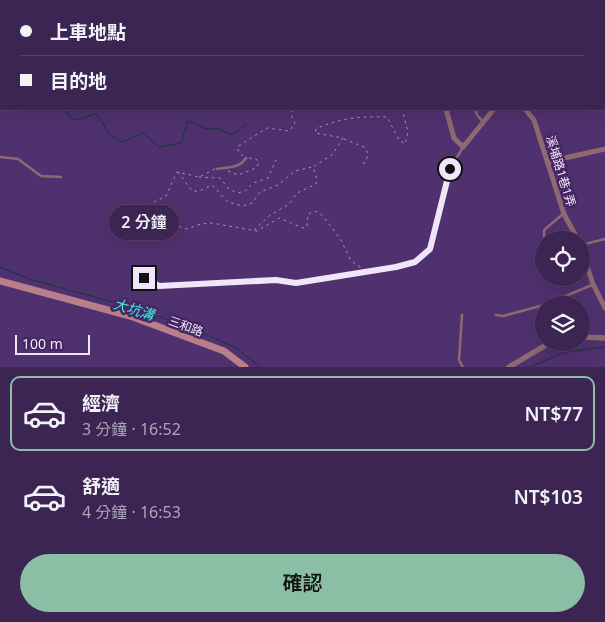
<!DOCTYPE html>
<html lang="zh-TW">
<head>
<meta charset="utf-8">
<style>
	:root { --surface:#3c2553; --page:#47315d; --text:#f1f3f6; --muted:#aca5b8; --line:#55426a; --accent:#8abfa5 }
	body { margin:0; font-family:"Noto Sans","Noto Sans TC",sans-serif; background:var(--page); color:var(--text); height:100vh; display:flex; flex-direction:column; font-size:19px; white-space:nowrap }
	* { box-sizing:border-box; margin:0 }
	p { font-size:16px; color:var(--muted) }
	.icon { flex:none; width:28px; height:28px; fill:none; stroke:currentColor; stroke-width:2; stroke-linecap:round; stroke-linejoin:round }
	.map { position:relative; height:367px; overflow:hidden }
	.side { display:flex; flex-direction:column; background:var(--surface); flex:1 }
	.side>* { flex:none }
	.banner { position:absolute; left:0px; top:0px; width:605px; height:110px; box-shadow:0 5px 20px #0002,0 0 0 1px var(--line); display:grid; align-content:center; height:110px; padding:0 20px; background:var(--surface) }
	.buttons { position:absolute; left:535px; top:231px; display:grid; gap:10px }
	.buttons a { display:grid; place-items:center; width:55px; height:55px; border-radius:50%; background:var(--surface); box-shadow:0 5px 20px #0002,0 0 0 1px var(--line); font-size:25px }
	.scale { position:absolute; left:15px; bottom:12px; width:75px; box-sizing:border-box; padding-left:5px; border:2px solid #f0e6fc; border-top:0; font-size:14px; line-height:18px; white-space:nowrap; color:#f0e6fc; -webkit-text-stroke:4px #462663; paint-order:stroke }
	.end { position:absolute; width:22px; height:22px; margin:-11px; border:6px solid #f0e6fc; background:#111; box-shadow:0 0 0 2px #111 }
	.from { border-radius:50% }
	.bubble { position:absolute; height:35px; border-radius:18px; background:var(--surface); box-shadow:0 5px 20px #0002,0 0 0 1px var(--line); font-size:16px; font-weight:600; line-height:35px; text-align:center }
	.banner b { display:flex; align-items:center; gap:18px; height:48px; font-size:19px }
	.banner b+b { border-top:1px solid var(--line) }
	.banner i { width:12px; height:12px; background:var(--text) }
	ul { padding:9px 0 0; list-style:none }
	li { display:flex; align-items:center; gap:15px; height:75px; margin:0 10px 8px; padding:0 10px; border:2px solid transparent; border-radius:10px }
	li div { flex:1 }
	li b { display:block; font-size:19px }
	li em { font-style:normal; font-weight:600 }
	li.on { border-color:var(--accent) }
	li>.icon { width:45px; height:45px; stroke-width:1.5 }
	.cta { display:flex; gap:10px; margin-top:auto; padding:10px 20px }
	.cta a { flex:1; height:58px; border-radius:30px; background:var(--accent); color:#111; font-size:20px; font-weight:600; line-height:58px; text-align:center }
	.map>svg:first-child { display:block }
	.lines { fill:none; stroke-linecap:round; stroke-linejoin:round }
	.stream { stroke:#133934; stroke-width:1 }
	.path { stroke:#a794bc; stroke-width:1; stroke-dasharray:2.5 4; stroke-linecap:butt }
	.service { stroke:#8f6971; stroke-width:2.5 }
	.minor { stroke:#8f6971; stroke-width:5 }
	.tertiary { stroke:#8f6971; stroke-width:5.5 }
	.secondary { stroke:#b87e8a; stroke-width:7 }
	.route { stroke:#f0e6fc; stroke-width:6 }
	.labels { text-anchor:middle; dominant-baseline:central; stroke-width:5; stroke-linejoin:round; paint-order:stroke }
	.street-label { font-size:12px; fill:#f0e6fc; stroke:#462663 }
	.water-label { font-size:14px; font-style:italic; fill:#3eecdb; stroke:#462663 }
</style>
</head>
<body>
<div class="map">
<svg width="605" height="367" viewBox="0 0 605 367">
	<rect width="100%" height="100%" fill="#50316f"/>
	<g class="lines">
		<path class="stream" d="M 0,85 L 1,86
			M 12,109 L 19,109
			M 64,109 L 71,118 L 78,120 L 95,114 L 100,118 L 108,133 L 122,142 L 143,133 L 159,147 L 181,143 L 188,121 L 206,129 L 219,129 L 231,135 L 247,124
			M 0,267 L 29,279 L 135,308 L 192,328 L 236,348 L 260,367
			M 530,367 L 565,352 L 605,347"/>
		<path class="path" d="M 123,0 L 123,1
			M 358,0 L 360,1
			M 344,139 L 364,147 L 368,153 L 366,162 L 360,165
			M 243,156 L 239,152 L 237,147 L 267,128 L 289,131 L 295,124 L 291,114 L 293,109
			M 215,169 L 199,177 L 177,172 L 166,196 L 144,207 L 142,211 L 148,216 L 187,229 L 201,224 L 212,223 L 257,231 L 279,218 L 303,228 L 307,227 L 308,214 L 315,211 L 323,216 L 341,240 L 351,261 L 362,268
			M 228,171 L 238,175 L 256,168 L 259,163 L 256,159 L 249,158
			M 178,172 L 192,191 L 199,191 L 212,185 L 228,202 L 243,206 L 252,203 L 260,192 L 278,185 L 295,171 L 312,167
			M 199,177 L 220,178 L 229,189 L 238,193 L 245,191 L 253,183 L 268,178 L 276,160
			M 254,230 L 269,216 L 289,204 L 297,193 L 316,184 L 317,180 L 313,167 L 332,155 L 343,138 L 315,133 L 316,129 C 338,118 363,116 387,117 L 399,140 L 405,144 L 408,132 L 402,109"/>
		<path class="service" d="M 459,0 L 460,1
			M 475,109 L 477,115 L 483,122
			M 0,157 L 18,159 L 41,176 L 61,177
			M 217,169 C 228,167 240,168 246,158
			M 547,240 L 544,237 L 544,230 L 563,214
			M 581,245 L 605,239
			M 144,278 L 159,286 L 276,280 L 296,283 L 396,267 L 415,262 L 430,249 L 450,169 L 463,147
			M 544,305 L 592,285
			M 462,315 L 459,360 L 463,367
			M 496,315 L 503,316 L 544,305"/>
		<path class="minor" d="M 339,0 L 341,1
			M 485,0 L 485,1
			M 604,38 L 605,38
			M 446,109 L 454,138 L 463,147 L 494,109
			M 525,109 L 534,120 L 564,214 L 578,240
			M 547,162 L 605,149
			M 581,248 L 593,284 L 605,308"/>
		<path class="tertiary" d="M 581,337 L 605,338
			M 509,367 L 551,342"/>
		<path class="secondary" d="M 0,281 L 130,316 L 224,351 L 245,367"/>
	</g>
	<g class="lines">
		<path class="route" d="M 144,278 L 159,286 L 276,280 L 296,283 L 396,267 L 415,262 L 430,249 L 450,169"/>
	</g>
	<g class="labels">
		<g class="street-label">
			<text transform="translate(561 171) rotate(73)">溪埔路1巷1弄</text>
			<text transform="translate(186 326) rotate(20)">三和路</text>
		</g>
		<g class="water-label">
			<text transform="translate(134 309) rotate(17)">大坑溝</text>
		</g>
	</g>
</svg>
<div class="buttons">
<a><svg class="icon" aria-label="locate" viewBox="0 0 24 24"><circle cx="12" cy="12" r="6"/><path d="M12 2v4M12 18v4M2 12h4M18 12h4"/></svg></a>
<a><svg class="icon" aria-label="layers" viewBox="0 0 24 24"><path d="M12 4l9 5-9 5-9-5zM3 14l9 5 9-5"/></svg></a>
</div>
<div class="scale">100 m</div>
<i class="end from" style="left:450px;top:169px"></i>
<i class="end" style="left:144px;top:278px"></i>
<div class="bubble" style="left:109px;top:205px;width:70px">2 分鐘</div>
<div class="banner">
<b><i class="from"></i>上車地點</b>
<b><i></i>目的地</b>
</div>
</div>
<section class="side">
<ul>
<li class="on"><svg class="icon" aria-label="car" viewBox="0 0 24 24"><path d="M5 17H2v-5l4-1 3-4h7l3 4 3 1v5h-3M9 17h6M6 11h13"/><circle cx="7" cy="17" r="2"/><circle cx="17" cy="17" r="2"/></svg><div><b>經濟</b><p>3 分鐘 · 16:52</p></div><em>NT$77</em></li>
<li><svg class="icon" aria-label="car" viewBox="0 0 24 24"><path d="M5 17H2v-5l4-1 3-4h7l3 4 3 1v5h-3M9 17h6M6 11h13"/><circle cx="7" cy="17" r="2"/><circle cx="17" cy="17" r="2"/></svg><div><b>舒適</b><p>4 分鐘 · 16:53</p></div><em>NT$103</em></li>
</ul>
<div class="cta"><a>確認</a></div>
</section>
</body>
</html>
